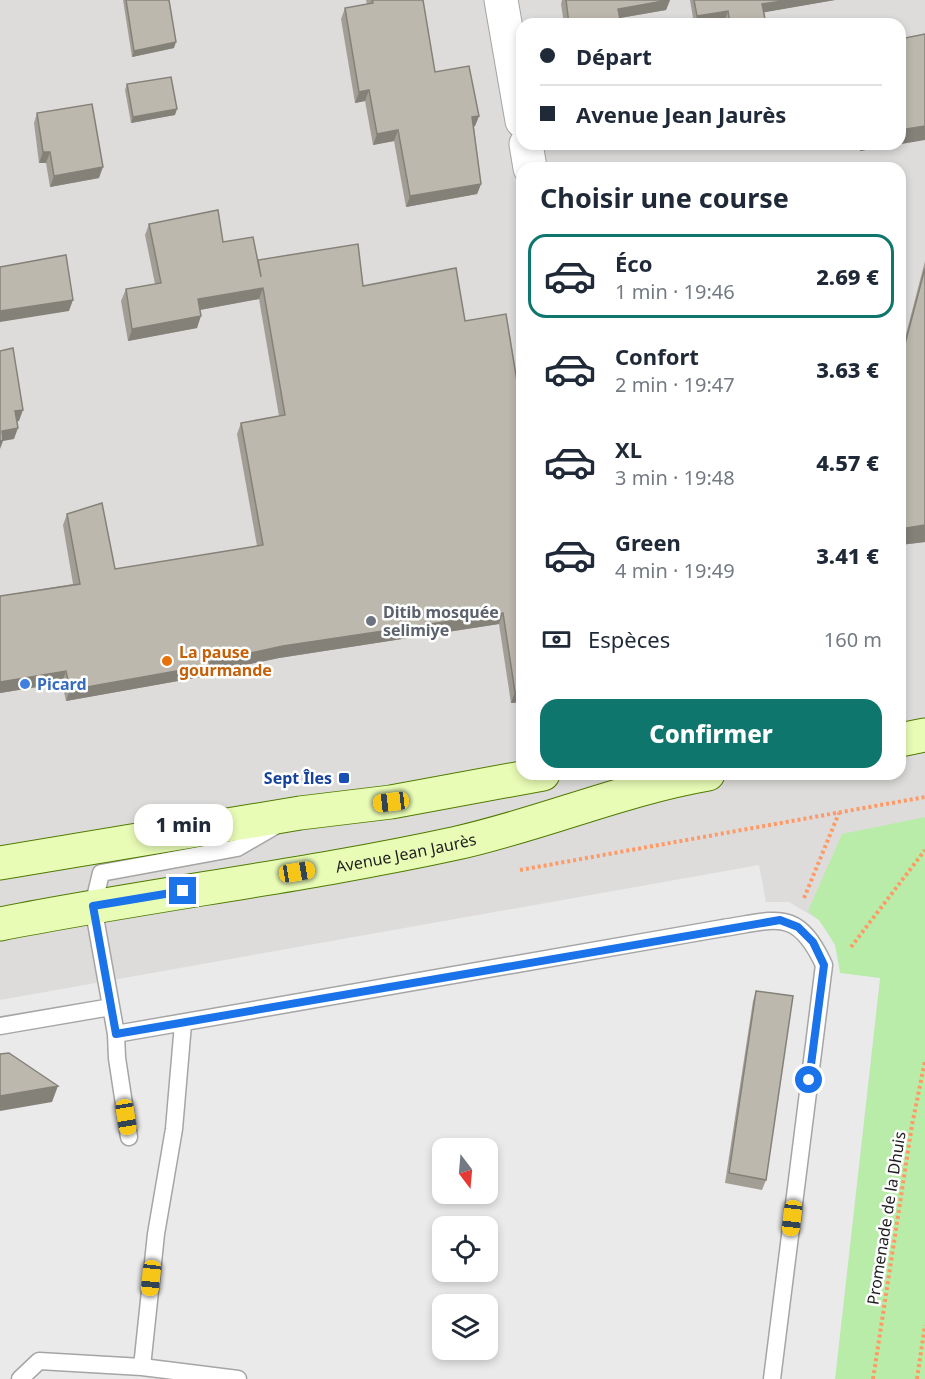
<!DOCTYPE html>
<html lang="fr">
<head>
<meta charset="utf-8">
<style>
	:root { --surface:#fff; --page:#f2f2f3; --text:#1f2937; --muted:#747a83; --line:#e0e1e3; --accent:#0f766e }
	body { margin:0; font-family:"Noto Sans",sans-serif; background:var(--page); color:var(--text); height:100vh; display:flex; flex-direction:column; font-size:22px; white-space:nowrap }
	* { box-sizing:border-box; margin:0 }
	p { font-size:20px; color:var(--muted) }
	.icon { flex:none; width:33px; height:33px; fill:none; stroke:currentColor; stroke-width:2; stroke-linecap:round; stroke-linejoin:round }
	.map { position:relative; flex:1; overflow:hidden }
	.panel { position:absolute; left:516px; top:162px; width:390px; height:618px; display:flex; flex-direction:column; background:var(--surface); border-radius:18px; box-shadow:0 3px 9px #0003 }
	.panel>* { flex:none }
	.banner { position:absolute; left:516px; top:18px; width:390px; height:132px; border-radius:18px; box-shadow:0 3px 9px #0003; display:grid; align-content:center; height:132px; padding:0 24px; background:var(--surface) }
	.needle { width:39px; rotate:164deg }
	.tools { position:absolute; left:432px; top:1138px; display:grid; gap:12px }
	.tools a { display:grid; place-items:center; width:66px; height:66px; border-radius:12px; background:var(--surface); box-shadow:0 3px 9px #0003; font-size:30px }
	.end { position:absolute; width:27px; height:27px; margin:-14px; border:8px solid #1a73e8; background:#fff; box-shadow:0 0 0 3px #fff }
	.from { border-radius:50% }
	.bubble { position:absolute; height:42px; border-radius:18px; background:var(--surface); box-shadow:0 3px 9px #0003; font-size:20px; font-weight:800; line-height:42px; text-align:center }
	.car { position:absolute; width:18px; height:36px; margin:-18px -9px; border-radius:8px; box-shadow:0 0 4px 2px #0007; background:linear-gradient(#f5c518 24%,#345 0 40%,#f5c518 0 76%,#345 0 86%,#f5c518 0) }
	.banner b { display:flex; align-items:center; gap:21px; height:57px; font-size:22px }
	.banner b+b { border-top:2px solid var(--line) }
	.banner i { width:15px; height:15px; background:var(--text) }
	ul { padding:0; list-style:none }
	li { display:flex; align-items:center; gap:18px; height:84px; margin:0 12px 9px; padding:0 12px; border:3px solid transparent; border-radius:18px }
	li div { flex:1 }
	li b { display:block; font-size:22px }
	li em { font-style:normal; font-weight:800 }
	li.active { border-color:var(--accent) }
	li>.icon { width:54px; height:54px; stroke-width:1.5 }
	h2 { padding:0 24px; font-size:27px; line-height:72px }
	.pay { display:flex; align-items:center; gap:15px; height:66px; padding:0 24px; font-size:22px }
	.pay p { margin-inline-start:auto }
	.primary-button { display:flex; gap:12px; margin-top:auto; padding:12px 24px }
	.primary-button a { flex:1; height:69px; border-radius:18px; background:var(--accent); color:#fff; font-size:24px; font-weight:800; line-height:69px; text-align:center }
	.map>svg:first-child { display:block }
	.residential { fill:#dddcdb; fill-rule:evenodd }
	.grass { fill:#b9eca8 }
	.parking { fill:#eaeaea; fill-rule:evenodd }
	.lines { fill:none; stroke-linecap:round; stroke-linejoin:round }
	.lane-casing { stroke:#a5a5a5; stroke-width:19 }
	.street-casing { stroke:#a5a5a5; stroke-width:35 }
	.secondary-casing { stroke:#507a00; stroke-width:35 }
	.path { stroke:#ff9a66; stroke-width:4; stroke-dasharray:3 3; stroke-linecap:butt }
	.lane { stroke:#fff; stroke-width:16 }
	.street { stroke:#fff; stroke-width:33 }
	.secondary { stroke:#e8fcb6; stroke-width:33 }
	.wall { fill:#a39e95 }
	.shaded-wall { fill:#848179 }
	.building { fill:#bdb8ad; stroke:#848179; stroke-width:1.5 }
	.route { stroke:#1a73e8; stroke-width:8 }
	.worship-dot { fill:#6b7280; stroke:#fff; stroke-width:2 }
	.food-dot { fill:#e8710a; stroke:#fff; stroke-width:2 }
	.shop-dot { fill:#3f7fe0; stroke:#fff; stroke-width:2 }
	.transit-dot { fill:#1a4fb4; stroke:#fff; stroke-width:2 }
	.labels { text-anchor:middle; dominant-baseline:central; stroke-width:5; stroke-linejoin:round; paint-order:stroke }
	.worship-label { font-size:16px; font-weight:bold; fill:#5b616d; stroke:#fff; text-anchor:start }
	.food-label { font-size:16px; font-weight:bold; fill:#c56008; stroke:#fff; text-anchor:start }
	.shop-label { font-size:16px; font-weight:bold; fill:#366cbe; stroke:#fff; text-anchor:start }
	.transit-label { font-size:16px; font-weight:bold; fill:#164399; stroke:#fff; text-anchor:end }
	.street-label { font-size:16px; fill:#1e1e1e; stroke:#fff }
</style>
</head>
<body>
<div class="map">
<svg width="925" height="1379" viewBox="0 0 925 1379">
	<rect width="100%" height="100%" fill="#f0efe4"/>
	<path class="residential" d="M 0,0 L 925,0 L 925,1379 L 0,1379 ZM 522,24 L 900,24 L 900,144 L 522,144 ZM 522,168 L 900,168 L 900,774 L 522,774 ZM 442,1149 L 488,1149 L 488,1194 L 442,1194 ZM 442,1227 L 488,1227 L 488,1272 L 442,1272 ZM 442,1305 L 488,1305 L 488,1350 L 442,1350 Z"/>
	<path class="grass" d="M 925,817 L 925,1379 L 835,1379 L 880,979 L 840,973 C 837,947 829,928 808,911 L 842,834 Z"/>
	<path class="parking" d="M 759,865 L 766,902 L 789,902 L 819,920 L 835,945 L 840,973 L 880,978 L 835,1379 L 0,1379 L 0,1000 ZM 442,1149 L 488,1149 L 488,1194 L 442,1194 ZM 442,1227 L 488,1227 L 488,1272 L 442,1272 ZM 442,1305 L 488,1305 L 488,1350 L 442,1350 Z"/>
	<g class="lines">
		<g class="lane-casing">
			<path id="lane" d="M 0,1026 L 111,1007
				M 116,1034 L 723,928 C 777,920 797,907 824,965 L 772,1379
				M 129,1137 L 117,1058 L 116,1034 L 93,906 L 101,873 L 237,848 L 275,826
				M 142,1367 L 156,1234 L 174,1129 L 183,1024
				M 20,1379 L 39,1361 L 142,1367 L 238,1379"/>
		</g>
		<g class="street-casing">
			<path id="street" d="M 501,0 L 522,121
				M 526,144 L 530,168"/>
		</g>
		<g class="secondary-casing">
			<g id="secondary">
				<path d="M 900,740 L 925,735"/>
				<path d="M 0,863 L 300,813 L 391,802 L 543,774"/>
				<path id="s1" d="M 0,924 C 152,894 306,876 457,843 C 542,824 622,789 708,774"/>
			</g>
		</g>
		<path class="path" d="M 520,870 L 925,797
			M 804,898 L 839,813
			M 851,947 L 925,850
			M 873,1379 L 912,1125 L 925,1061
			M 917,1379 L 925,1325"/>
		<use href="#lane" class="lane"/>
		<use href="#street" class="street"/>
		<use href="#secondary" class="secondary"/>
	</g>
	<path class="wall" d="M 123,0 L 169,0 L 174,48 L 132,57 Z
		M 366,0 L 423,0 L 435,72 L 479,116 L 475,126 L 474,127 L 481,184 L 477,194 L 406,207 L 394,141 L 373,145 L 365,101 L 355,103 L 341,19 L 345,8 L 367,4 Z
		M 562,0 L 670,0 L 666,10 L 620,18 L 621,24 L 564,24 L 561,4 Z
		M 690,0 L 835,0 L 764,12 L 766,24 L 726,24 L 725,19 L 694,24 Z
		M 127,84 L 175,115 L 131,123 L 125,90 Z
		M 37,113 L 99,178 L 50,187 L 46,163 L 39,163 L 34,123 Z
		M 858,144 L 900,144 L 860,151 Z
		M 149,224 L 223,242 L 258,261 L 363,286 L 465,321 L 522,412 L 522,702 L 511,703 L 499,624 L 279,658 L 207,673 L 206,676 L 66,701 L 62,683 L 0,693 L 0,596 L 73,584 L 63,525 L 67,514 L 115,569 L 257,546 L 237,434 L 241,423 L 279,416 L 259,299 L 200,310 L 197,328 L 128,341 L 121,301 L 126,289 L 155,284 L 145,235 Z
		M 925,261 L 925,542 L 900,545 L 900,357 Z
		M 756,991 L 766,1180 L 762,1190 L 725,1183 L 753,1001 Z"/>
	<path class="shaded-wall" d="M 670,0 L 666,10 L 614,19 L 618,9 Z
		M 789,0 L 835,0 L 760,13 L 762,4 Z
		M 728,11 L 725,19 L 694,24 L 697,16 Z
		M 176,42 L 174,48 L 132,57 L 134,51 Z
		M 369,90 L 365,101 L 355,103 L 359,92 Z
		M 177,109 L 175,115 L 131,123 L 133,117 Z
		M 479,116 L 475,126 L 468,128 L 472,117 Z
		M 925,126 L 925,140 L 860,151 L 862,144 L 900,144 L 900,130 Z
		M 398,130 L 394,141 L 373,145 L 377,134 Z
		M 43,152 L 50,152 L 46,163 L 39,163 Z
		M 103,167 L 99,178 L 50,187 L 54,176 Z
		M 481,184 L 477,194 L 406,207 L 410,196 Z
		M 263,288 L 259,299 L 194,311 L 198,299 Z
		M 73,300 L 69,311 L 0,322 L 0,311 Z
		M 201,316 L 197,328 L 128,341 L 132,329 Z
		M 23,410 L 19,421 L 11,422 L 15,411 Z
		M 18,428 L 14,439 L 3,441 L 0,449 L 0,436 L 2,431 Z
		M 925,525 L 925,542 L 900,545 L 900,529 Z
		M 503,613 L 499,624 L 279,658 L 207,673 L 206,676 L 66,701 L 70,690 L 283,646 Z
		M 66,671 L 62,683 L 0,693 L 0,682 Z
		M 522,691 L 522,702 L 511,703 L 515,692 Z
		M 58,1086 L 52,1102 L 0,1111 L 0,1096 Z"/>
	<path class="building" d="M 126,0 L 169,0 L 176,42 L 134,51 Z
		M 372,0 L 423,0 L 435,72 L 469,66 L 479,116 L 472,117 L 481,184 L 410,196 L 398,130 L 377,134 L 369,90 L 359,92 L 345,8 L 373,3 Z
		M 566,0 L 669,0 L 618,9 L 621,24 L 569,24 Z
		M 694,0 L 789,0 L 762,4 L 766,24 L 730,24 L 728,11 L 697,16 Z
		M 925,34 L 925,126 L 900,130 L 900,39 Z
		M 171,77 L 177,109 L 133,117 L 127,84 Z
		M 92,104 L 103,167 L 54,176 L 50,152 L 43,152 L 37,113 Z
		M 218,210 L 223,242 L 253,237 L 261,277 L 258,260 L 358,244 L 363,286 L 456,268 L 465,321 L 506,314 L 522,412 L 522,691 L 515,692 L 503,613 L 283,646 L 209,662 L 210,665 L 70,690 L 66,671 L 0,682 L 0,596 L 80,584 L 67,514 L 102,503 L 115,569 L 263,545 L 241,423 L 285,415 L 263,288 L 198,299 L 201,316 L 132,329 L 126,289 L 161,283 L 149,224 Z
		M 66,255 L 73,300 L 0,311 L 0,267 Z
		M 925,268 L 925,525 L 900,529 L 900,363 Z
		M 13,348 L 23,410 L 15,411 L 18,428 L 2,431 L 3,440 L 0,441 L 0,351 Z
		M 756,991 L 793,996 L 766,1180 L 729,1173 Z
		M 9,1053 L 58,1086 L 0,1096 L 0,1054 Z"/>
	<g class="lines">
		<path class="route" d="M 183,891 L 93,906 L 116,1034 L 780,920 L 798,927 L 813,942 L 824,965 L 809,1080"/>
	</g>
	<circle class="worship-dot" cx="371" cy="621" r="6"/>
	<circle class="food-dot" cx="167" cy="661" r="6"/>
	<circle class="shop-dot" cx="25" cy="684" r="6"/>
	<rect class="transit-dot" x="338" y="772" width="12" height="12" rx="3"/>
	<g class="labels">
		<g class="worship-label">
			<text x="383" y="612">Ditib mosquée<tspan x="383" dy="18">selimiye</tspan></text>
		</g>
		<g class="food-label">
			<text x="179" y="652">La pause<tspan x="179" dy="18">gourmande</tspan></text>
		</g>
		<g class="shop-label">
			<text x="37" y="684">Picard</text>
		</g>
		<g class="transit-label">
			<text x="332" y="778">Sept Îles</text>
		</g>
		<g class="street-label">
			<text stroke="none"><textPath href="#s1" startOffset="412">Avenue Jean Jaurès</textPath></text>
			<text transform="translate(886 1218) rotate(-81)">Promenade de la Dhuis</text>
		</g>
	</g>
</svg>
<div class="tools">
<a><svg class="needle" viewBox="-14 -14 28 28"><path d="M0-13l5 13h-10z" fill="#e53935"/><path d="M0 13l5-13h-10z" fill="#747a83"/></svg></a>
<a><svg class="icon" aria-label="locate" viewBox="0 0 24 24"><circle cx="12" cy="12" r="6"/><path d="M12 2v4M12 18v4M2 12h4M18 12h4"/></svg></a>
<a><svg class="icon" aria-label="layers" viewBox="0 0 24 24"><path d="M12 4l9 5-9 5-9-5zM3 14l9 5 9-5"/></svg></a>
</div>
<i class="end from" style="left:809px;top:1080px"></i>
<i class="end" style="left:183px;top:891px"></i>
<div class="bubble" style="left:134px;top:804px;width:99px">1 min</div>
<i class="car" style="left:391px;top:802px;rotate:263deg"></i>
<i class="car" style="left:297px;top:872px;rotate:81deg"></i>
<i class="car" style="left:126px;top:1117px;rotate:171deg"></i>
<i class="car" style="left:792px;top:1218px;rotate:187deg"></i>
<i class="car" style="left:151px;top:1278px;rotate:186deg"></i>
<div class="banner">
<b><i class="from"></i>Départ</b>
<b><i></i>Avenue Jean Jaurès</b>
</div>
<section class="panel">
<h2>Choisir une course</h2>
<ul>
<li class="active"><svg class="icon" aria-label="car" viewBox="0 0 24 24"><path d="M5 17H2v-5l4-1 3-4h7l3 4 3 1v5h-3M9 17h6M6 11h13"/><circle cx="7" cy="17" r="2"/><circle cx="17" cy="17" r="2"/></svg><div><b>Éco</b><p>1 min · 19:46</p></div><em>2.69 €</em></li>
<li><svg class="icon" aria-label="car" viewBox="0 0 24 24"><path d="M5 17H2v-5l4-1 3-4h7l3 4 3 1v5h-3M9 17h6M6 11h13"/><circle cx="7" cy="17" r="2"/><circle cx="17" cy="17" r="2"/></svg><div><b>Confort</b><p>2 min · 19:47</p></div><em>3.63 €</em></li>
<li><svg class="icon" aria-label="car" viewBox="0 0 24 24"><path d="M5 17H2v-5l4-1 3-4h7l3 4 3 1v5h-3M9 17h6M6 11h13"/><circle cx="7" cy="17" r="2"/><circle cx="17" cy="17" r="2"/></svg><div><b>XL</b><p>3 min · 19:48</p></div><em>4.57 €</em></li>
<li><svg class="icon" aria-label="car" viewBox="0 0 24 24"><path d="M5 17H2v-5l4-1 3-4h7l3 4 3 1v5h-3M9 17h6M6 11h13"/><circle cx="7" cy="17" r="2"/><circle cx="17" cy="17" r="2"/></svg><div><b>Green</b><p>4 min · 19:49</p></div><em>3.41 €</em></li>
</ul>
<div class="pay"><svg class="icon" aria-label="cash" viewBox="0 0 24 24"><path d="M3 7h18v10H3z"/><circle cx="12" cy="12" r="2"/></svg>Espèces<p>160 m</p></div>
<div class="primary-button"><a>Confirmer</a></div>
</section>
</div>
</body>
</html>
